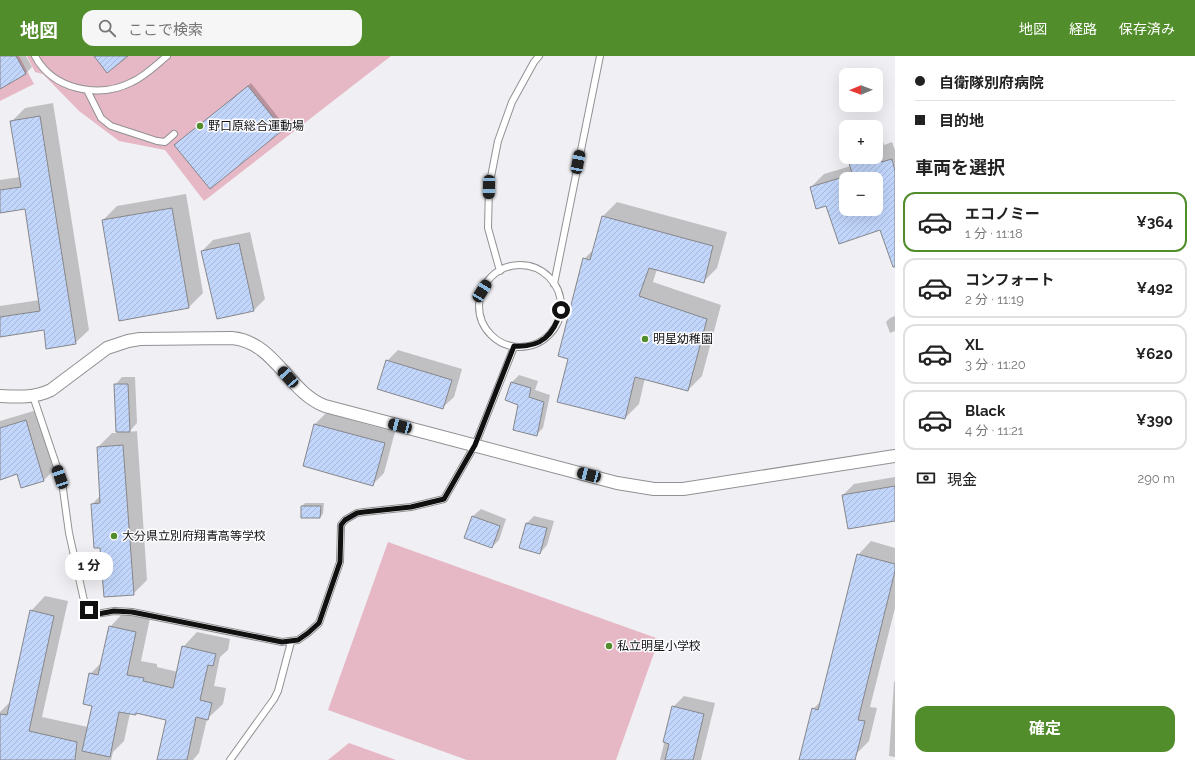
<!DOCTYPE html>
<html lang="ja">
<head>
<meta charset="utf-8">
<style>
	:root { --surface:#fff; --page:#f6f6f6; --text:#222; --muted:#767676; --line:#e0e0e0; --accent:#528d2b }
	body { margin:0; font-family:Raleway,"Noto Sans JP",sans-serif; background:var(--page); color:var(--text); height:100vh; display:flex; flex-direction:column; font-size:15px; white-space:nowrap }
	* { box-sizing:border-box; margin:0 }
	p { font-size:13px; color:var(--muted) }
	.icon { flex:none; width:22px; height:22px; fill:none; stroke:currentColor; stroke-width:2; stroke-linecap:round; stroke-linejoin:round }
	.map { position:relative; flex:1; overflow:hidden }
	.drawer { display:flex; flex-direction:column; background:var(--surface); width:300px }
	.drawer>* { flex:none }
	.top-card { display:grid; align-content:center; height:88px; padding:0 20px; background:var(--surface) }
	.needle { width:26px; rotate:269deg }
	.controls { position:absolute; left:839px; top:12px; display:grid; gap:8px }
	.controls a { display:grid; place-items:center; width:44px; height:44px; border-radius:8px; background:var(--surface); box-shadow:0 4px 16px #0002; font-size:20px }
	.end { position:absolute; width:18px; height:18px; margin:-9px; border:5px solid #111112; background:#fff; box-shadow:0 0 0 2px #fff }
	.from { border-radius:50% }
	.bubble { position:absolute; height:28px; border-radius:12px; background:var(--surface); box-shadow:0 4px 16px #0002; font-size:13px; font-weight:700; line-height:28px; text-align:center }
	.car { position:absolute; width:12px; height:24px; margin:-12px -6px; border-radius:5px; box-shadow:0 0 3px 1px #0007; background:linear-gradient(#222 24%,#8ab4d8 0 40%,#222 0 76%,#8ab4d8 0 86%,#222 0) }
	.top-card b { display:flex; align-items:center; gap:14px; height:38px; font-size:15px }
	.top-card b+b { border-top:1px solid var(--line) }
	.top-card i { width:10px; height:10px; background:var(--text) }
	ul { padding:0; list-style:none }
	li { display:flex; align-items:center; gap:12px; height:60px; margin:0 8px 6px; padding:0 12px; border:2px solid var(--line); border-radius:12px }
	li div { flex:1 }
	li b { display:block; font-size:15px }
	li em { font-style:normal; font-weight:700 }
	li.current { border-color:var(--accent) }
	li>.icon { width:36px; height:36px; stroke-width:1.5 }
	h2 { padding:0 20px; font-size:18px; line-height:48px }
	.pay { display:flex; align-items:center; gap:10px; height:44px; padding:0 20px; font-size:15px }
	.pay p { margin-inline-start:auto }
	.primary-button { display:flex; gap:8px; margin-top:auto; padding:8px 20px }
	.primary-button a { flex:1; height:46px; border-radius:12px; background:var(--accent); color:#fff; font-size:16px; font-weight:700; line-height:46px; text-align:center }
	header { display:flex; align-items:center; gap:24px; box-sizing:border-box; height:56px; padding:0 20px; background:var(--accent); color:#fff }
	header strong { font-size:19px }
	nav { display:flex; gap:22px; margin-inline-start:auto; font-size:14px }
	.search { width:280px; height:36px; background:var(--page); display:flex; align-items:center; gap:10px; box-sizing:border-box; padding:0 14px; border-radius:12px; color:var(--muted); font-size:15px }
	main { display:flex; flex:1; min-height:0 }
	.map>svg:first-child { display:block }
	.green { fill:#e6b7c4 }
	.shadow { fill:#0003; fill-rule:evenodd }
	.building { fill:url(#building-hatch); stroke:#86878b }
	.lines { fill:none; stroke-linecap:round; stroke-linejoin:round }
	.service-casing { stroke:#919194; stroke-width:8 }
	.minor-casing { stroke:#919194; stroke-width:14 }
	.service { stroke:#fff; stroke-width:6 }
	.minor { stroke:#fff; stroke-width:12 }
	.route { stroke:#111112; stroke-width:5 }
	.poi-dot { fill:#528d2b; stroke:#fdfcff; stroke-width:1.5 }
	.labels { text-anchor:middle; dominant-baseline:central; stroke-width:3; stroke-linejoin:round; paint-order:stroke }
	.poi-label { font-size:12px; fill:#111112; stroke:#fdfcff; text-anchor:start }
</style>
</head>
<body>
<header>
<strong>地図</strong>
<div class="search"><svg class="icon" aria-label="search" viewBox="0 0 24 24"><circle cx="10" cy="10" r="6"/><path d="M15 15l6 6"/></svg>ここで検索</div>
<nav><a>地図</a><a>経路</a><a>保存済み</a></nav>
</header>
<main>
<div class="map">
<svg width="895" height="704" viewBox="0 0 895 704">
	<defs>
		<pattern id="building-hatch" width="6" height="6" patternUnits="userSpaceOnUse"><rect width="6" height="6" fill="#c2d6fc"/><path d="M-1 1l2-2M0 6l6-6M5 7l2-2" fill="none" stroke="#a6b7d7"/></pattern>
	</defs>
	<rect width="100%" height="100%" fill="#f0eff3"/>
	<path class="green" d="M 0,0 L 19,0 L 34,28 L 0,45 Z
		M 27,0 L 391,0 L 204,145 L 165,94 L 119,85 L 79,55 L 43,18 L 35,16 Z
		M 388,486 L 659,583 L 616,704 L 467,704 L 328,654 Z
		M 349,687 L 396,704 L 328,704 Z"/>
	<path class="shadow" d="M 2,0 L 26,0 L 32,11 L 26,17 L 0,31 L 0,16 Z
		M 251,27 L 285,70 L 282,73 L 179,86 Z
		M 53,47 L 89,274 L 75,287 L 45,273 L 2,280 L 0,281 L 0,250 L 40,244 L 25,152 L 0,156 L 0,124 L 20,121 L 12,65 L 25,52 Z
		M 882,81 L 884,89 L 892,86 L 895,94 L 895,204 L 881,173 L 840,187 L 827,149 L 811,131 L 824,118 L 851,110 L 848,101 L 876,101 L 876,83 ZM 846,123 L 876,123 L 876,153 L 846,153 Z
		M 186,138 L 203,237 L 188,252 L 103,164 L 117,150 Z
		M 617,146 L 727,176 L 717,212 L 703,226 L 657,213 L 653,226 L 721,249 L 702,320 L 688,334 L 645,322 L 639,348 L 625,362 L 570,302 L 584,203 L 595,192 L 603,160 Z
		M 250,176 L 265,243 L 254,254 L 202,195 L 213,184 Z
		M 895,260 L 895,275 L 890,277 L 886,266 L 890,262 Z
		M 398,294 L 462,313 L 454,341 L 442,352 L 387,305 Z
		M 519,319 L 538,325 L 535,334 L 550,339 L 543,372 L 536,379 L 519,348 L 507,344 L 512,326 Z
		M 122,321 L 135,321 L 137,367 L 129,376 L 137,375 L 147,524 L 133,538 L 101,491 L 92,448 L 101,439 L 98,391 L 112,377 L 117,377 L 115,329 Z
		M 37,354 L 55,413 L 44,424 L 22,431 L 18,417 L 0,423 L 0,365 Z
		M 326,357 L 395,376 L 384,417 L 373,428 L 304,409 L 315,368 Z
		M 895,421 L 895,464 L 843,439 L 854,428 Z
		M 305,447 L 324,447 L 323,458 L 320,461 L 302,461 L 302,450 Z
		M 481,453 L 506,463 L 499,484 L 492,491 L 473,460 Z
		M 534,460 L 554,465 L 547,489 L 540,497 L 520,491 L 527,467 Z
		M 871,485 L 895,492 L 895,552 L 870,651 L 877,652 L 869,685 L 856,698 L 831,698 L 857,704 L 803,704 L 813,653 L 822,644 L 858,499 Z
		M 45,540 L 68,545 L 42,661 L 88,671 L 93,649 L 90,618 L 102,606 L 110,571 L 124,556 L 150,562 L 141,605 L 157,608 L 157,611 L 178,616 L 183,591 L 197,576 L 230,583 L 228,594 L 220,601 L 214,630 L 226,632 L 223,648 L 207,663 L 199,697 L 193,704 L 158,704 L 167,663 L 137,656 L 135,658 L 130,657 L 124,685 L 113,696 L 111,704 L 0,704 L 0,656 L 11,645 L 31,555 Z
		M 895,625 L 895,701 L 889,700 L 894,626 Z
		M 684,640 L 715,647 L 701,704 L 660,704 L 673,651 Z"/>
	<path class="building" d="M 0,0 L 16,0 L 26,18 L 0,33 Z
		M 94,0 L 128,0 L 107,17 Z
		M 248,30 L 283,74 L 210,133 L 174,89 Z
		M 40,60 L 76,288 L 46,293 L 44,274 L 0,281 L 0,261 L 40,255 L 25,153 L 0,157 L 0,134 L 21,131 L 10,65 Z
		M 879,99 L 881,106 L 892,103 L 895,115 L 895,211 L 893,211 L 880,174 L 839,188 L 826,150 L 816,153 L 810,131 L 840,122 L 846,142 L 846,160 L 866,153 L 876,153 L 876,123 L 854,123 L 847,101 L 876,101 L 876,100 Z
		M 172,152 L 189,252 L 119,265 L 102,164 Z
		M 602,160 L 713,190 L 704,227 L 649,212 L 639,240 L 707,263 L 688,335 L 635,321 L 625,363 L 557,346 L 568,303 L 558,300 L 583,202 L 590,204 Z
		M 239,187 L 254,255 L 217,263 L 201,195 Z
		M 386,304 L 452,324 L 443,353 L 377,333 Z
		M 511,326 L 531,332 L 529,341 L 544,346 L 537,380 L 513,374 L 518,349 L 505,344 Z
		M 114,328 L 128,328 L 130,376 L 116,376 Z
		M 26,364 L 44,425 L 21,432 L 17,418 L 0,424 L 0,372 Z
		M 314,368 L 385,387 L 373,430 L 303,410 Z
		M 123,389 L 134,539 L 104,541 L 100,492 L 94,492 L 91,448 L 100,447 L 97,391 Z
		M 895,430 L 895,465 L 848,473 L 842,439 Z
		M 301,450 L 321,450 L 320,462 L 301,462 Z
		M 472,460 L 500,470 L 492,492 L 464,482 Z
		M 526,467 L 547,472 L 540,498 L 519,492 Z
		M 857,498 L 895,508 L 895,515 L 858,664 L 865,665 L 855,704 L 799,704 L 812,652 L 818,654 Z
		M 30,554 L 54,560 L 29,675 L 77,686 L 75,704 L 0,704 L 0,658 L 7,659 Z
		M 109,570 L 136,576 L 127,619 L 144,622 L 143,625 L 173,632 L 182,590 L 216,598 L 213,610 L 208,609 L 200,644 L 212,647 L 208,664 L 196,661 L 187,704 L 157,704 L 166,664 L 136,657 L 136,659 L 119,656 L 110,701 L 82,695 L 92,650 L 83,648 L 89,617 L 98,619 Z
		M 672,650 L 704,658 L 693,704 L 665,704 L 669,688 L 663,686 Z"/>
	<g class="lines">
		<g class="service-casing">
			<path id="service" d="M 35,0 C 53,34 99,43 132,26 C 145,20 156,9 167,0
				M 87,34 L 101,62 L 111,70 L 157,85 L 165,86 L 174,78
				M479 250a41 41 0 1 1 82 0a41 41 0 1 1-82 0Z
				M 500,215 L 488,172 L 489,131 L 498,85 L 512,46 L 534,6 L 539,0
				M 554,228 L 600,0
				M 33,340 L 62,426 L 69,477 L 85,549 C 95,562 102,556 115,555 C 121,555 126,556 132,556 L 282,586 L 298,584 L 308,577 L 319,567 L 340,506 L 341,469 L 345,464 L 357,457 L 364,456 L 411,451 L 444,443 L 475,389 L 514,291
				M 230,704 L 274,643 L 278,635 L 291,586"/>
		</g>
		<g class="minor-casing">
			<path id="minor" d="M 0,340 C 18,341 35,342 51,334 L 107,292 L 128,285 L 140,283 L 232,282 C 275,286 288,336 325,350 L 617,427 L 654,433 L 683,433 L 895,400"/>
		</g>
		<use href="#service" class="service"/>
		<use href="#minor" class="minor"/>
	</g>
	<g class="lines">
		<path class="route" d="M 89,554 L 98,558 L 114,555 L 132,556 L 282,586 L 298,584 L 308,577 L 319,567 L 340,506 L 341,469 L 345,464 L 357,457 L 364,456 L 411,451 L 444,443 L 475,389 L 514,290 C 541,292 554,279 561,254"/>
	</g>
	<g class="poi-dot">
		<circle cx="200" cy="70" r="4"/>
		<circle cx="645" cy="283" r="4"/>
		<circle cx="114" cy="480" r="4"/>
		<circle cx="609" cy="590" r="4"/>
	</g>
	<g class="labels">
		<g class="poi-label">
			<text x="208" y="70">野口原総合運動場</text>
			<text x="653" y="283">明星幼稚園</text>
			<text x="122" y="480">大分県立別府翔青高等学校</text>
			<text x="617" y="590">私立明星小学校</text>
		</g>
	</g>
</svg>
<div class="controls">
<a><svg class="needle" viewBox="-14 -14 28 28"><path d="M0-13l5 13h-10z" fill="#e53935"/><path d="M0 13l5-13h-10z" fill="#767676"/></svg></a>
<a>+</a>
<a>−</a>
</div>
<i class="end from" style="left:561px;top:254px"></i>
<i class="end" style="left:89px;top:554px"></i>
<div class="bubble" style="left:65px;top:496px;width:48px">1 分</div>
<i class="car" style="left:578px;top:106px;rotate:11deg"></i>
<i class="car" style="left:489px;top:131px;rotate:181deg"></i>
<i class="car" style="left:482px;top:235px;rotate:32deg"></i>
<i class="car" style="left:288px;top:321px;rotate:318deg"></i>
<i class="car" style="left:400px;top:370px;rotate:285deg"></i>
<i class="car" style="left:589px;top:419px;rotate:285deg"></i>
<i class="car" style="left:60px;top:421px;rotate:341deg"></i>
</div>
<section class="drawer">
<div class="top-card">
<b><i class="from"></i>自衛隊別府病院</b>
<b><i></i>目的地</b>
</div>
<h2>車両を選択</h2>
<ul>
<li class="current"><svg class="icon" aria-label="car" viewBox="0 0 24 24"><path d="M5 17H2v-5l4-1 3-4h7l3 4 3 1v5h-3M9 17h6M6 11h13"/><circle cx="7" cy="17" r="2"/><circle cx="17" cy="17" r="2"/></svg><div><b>エコノミー</b><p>1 分 · 11:18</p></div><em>¥364</em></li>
<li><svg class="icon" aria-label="car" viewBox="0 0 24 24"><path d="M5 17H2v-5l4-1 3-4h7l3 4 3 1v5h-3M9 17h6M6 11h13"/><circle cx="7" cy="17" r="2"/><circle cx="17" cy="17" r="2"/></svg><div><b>コンフォート</b><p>2 分 · 11:19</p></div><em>¥492</em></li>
<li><svg class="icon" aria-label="car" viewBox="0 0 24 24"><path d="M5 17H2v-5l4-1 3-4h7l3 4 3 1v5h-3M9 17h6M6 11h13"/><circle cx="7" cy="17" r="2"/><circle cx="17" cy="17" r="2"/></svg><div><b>XL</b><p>3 分 · 11:20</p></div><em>¥620</em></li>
<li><svg class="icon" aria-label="car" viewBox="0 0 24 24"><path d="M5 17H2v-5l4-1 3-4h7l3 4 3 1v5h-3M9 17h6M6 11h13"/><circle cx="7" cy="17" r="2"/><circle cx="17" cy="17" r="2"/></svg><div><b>Black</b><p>4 分 · 11:21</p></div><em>¥390</em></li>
</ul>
<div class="pay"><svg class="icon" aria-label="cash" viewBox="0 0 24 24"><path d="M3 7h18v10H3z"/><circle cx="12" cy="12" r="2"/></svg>現金<p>290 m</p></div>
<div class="primary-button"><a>確定</a></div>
</section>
</main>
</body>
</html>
